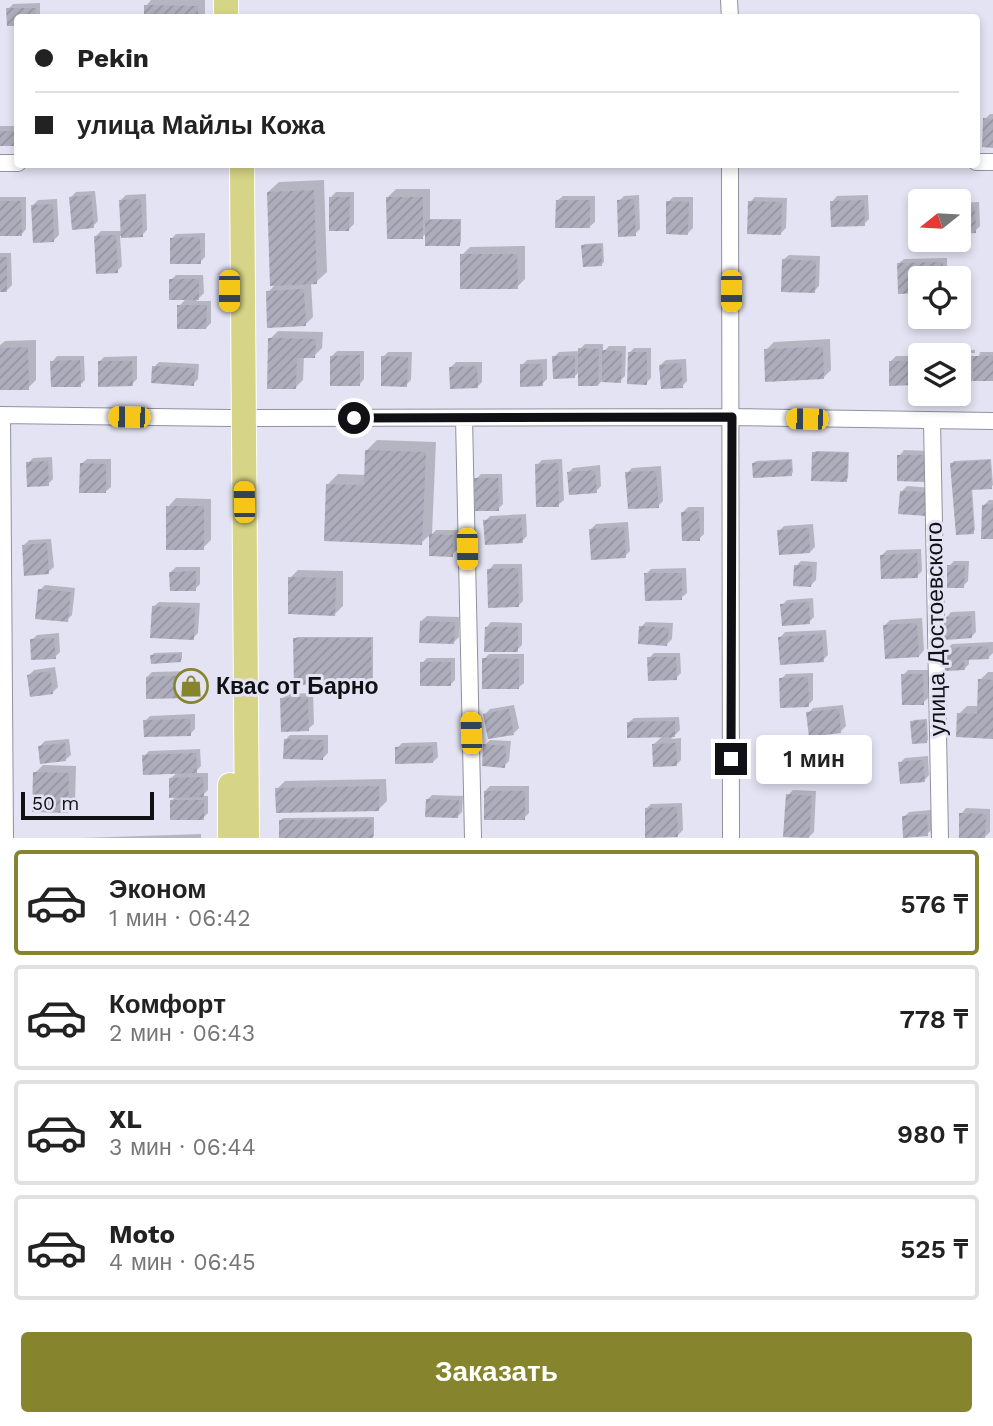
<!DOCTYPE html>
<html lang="ru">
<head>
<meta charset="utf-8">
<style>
	:root { --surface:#fff; --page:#f2f2f2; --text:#222; --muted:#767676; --line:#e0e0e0; --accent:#86842d }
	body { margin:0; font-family:"Work Sans",sans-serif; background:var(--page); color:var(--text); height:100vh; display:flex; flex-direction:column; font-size:26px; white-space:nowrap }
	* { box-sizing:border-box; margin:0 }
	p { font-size:23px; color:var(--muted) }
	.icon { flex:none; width:38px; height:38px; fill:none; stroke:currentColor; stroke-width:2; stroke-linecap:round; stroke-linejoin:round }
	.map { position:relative; height:838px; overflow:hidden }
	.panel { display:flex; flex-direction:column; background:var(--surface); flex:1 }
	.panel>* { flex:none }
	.banner { position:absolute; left:14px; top:14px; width:966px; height:154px; border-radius:7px; box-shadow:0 4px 10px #0003; display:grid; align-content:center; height:154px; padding:0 21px; background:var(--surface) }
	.needle { width:46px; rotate:252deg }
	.tools { position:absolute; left:908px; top:189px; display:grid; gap:14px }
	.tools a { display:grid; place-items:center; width:63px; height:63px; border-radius:7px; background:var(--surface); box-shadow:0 4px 10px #0003; font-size:35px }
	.scale { position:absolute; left:21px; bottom:18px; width:133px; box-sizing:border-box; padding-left:7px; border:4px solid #101015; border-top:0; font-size:19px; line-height:24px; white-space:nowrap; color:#101015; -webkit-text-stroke:5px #e3e3f3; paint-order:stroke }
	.end { position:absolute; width:32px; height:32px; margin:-16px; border:9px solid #101015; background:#fff; box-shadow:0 0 0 4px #fff }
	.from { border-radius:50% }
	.bubble { position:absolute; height:49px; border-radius:7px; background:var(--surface); box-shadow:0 4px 10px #0003; font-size:23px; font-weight:600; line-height:49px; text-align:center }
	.car { position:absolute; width:21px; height:42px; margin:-21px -10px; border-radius:9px; box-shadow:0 0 5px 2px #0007; background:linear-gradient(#f5c518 24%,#345 0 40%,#f5c518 0 76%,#345 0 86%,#f5c518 0) }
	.banner b { display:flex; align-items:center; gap:24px; height:66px; font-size:26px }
	.banner b+b { border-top:2px solid var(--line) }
	.banner i { width:18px; height:18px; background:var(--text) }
	ul { padding:12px 0 0; list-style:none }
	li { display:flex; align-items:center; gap:21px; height:105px; margin:0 14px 10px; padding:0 7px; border:4px solid var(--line); border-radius:7px }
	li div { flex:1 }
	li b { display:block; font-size:26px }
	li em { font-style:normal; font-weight:600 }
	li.active { border-color:var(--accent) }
	li>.icon { width:63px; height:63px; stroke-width:1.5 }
	.button { display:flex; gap:14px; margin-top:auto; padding:14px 21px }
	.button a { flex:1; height:80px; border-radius:7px; background:var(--accent); color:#fff; font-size:28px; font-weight:600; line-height:80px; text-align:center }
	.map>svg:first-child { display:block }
	.shadow { fill:#0003 }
	.building { fill:url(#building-hatch) }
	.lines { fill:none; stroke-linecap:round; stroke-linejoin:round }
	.street-casing { stroke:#91919f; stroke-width:18 }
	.primary-casing { stroke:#fff; stroke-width:26 }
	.street { stroke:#fff; stroke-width:16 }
	.primary { stroke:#d6d486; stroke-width:24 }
	.route { stroke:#101015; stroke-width:9 }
	.labels { text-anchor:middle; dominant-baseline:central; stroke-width:6; stroke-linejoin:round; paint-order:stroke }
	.street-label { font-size:23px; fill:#101015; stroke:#e3e3f3 }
	.poi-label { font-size:23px; font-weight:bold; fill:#101015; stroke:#e3e3f3; text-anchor:start }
</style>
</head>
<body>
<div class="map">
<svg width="993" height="838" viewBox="0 0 993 838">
	<defs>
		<pattern id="building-hatch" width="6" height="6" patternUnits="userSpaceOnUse" patternTransform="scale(1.75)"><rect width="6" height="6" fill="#aeadbc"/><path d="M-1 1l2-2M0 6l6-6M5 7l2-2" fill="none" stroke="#9594a1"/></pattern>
	</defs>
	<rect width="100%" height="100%" fill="#e3e3f3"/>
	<path class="shadow" d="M 151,0 L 205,0 L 205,18 L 145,18 L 146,6 Z
		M 40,3 L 40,18 L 18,18 L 8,9 L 13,4 Z
		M 990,114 L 993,114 L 993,146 L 985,119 Z
		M 0,126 L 18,126 L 18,144 L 0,144 Z
		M 324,180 L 327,272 L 316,282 L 311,283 L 313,317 L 305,325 L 268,292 L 276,284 L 268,192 L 279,182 Z
		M 396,189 L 430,189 L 430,219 L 461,219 L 461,242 L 459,244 L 427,233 L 422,237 L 388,197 Z
		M 95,191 L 98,221 L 93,226 L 71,197 L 76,192 Z
		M 336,192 L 354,192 L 354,224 L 349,229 L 331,197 Z
		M 146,194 L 147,230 L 142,235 L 120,236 L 122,266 L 117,271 L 96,236 L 101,231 L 122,231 L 121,200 L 126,195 Z
		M 639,195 L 640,229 L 635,234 L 619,201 L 624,196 Z
		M 868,195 L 869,219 L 864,224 L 832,202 L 837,196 Z
		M 563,196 L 595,196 L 595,222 L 589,227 L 557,201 Z
		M 0,197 L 26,197 L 26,229 L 21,235 L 0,235 Z
		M 673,197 L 693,197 L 693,228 L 688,233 L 668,202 Z
		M 755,197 L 787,198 L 786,228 L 781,233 L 750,202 Z
		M 57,199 L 59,235 L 54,240 L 33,205 L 38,200 Z
		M 979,202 L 980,226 L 975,231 L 959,232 L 959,203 Z
		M 205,233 L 205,257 L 200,262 L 171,239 L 176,234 Z
		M 603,243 L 604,262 L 601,265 L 583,246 L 585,244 Z
		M 525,246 L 525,279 L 517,287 L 462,255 L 470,247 Z
		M 0,253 L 11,253 L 12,285 L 7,290 L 0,290 Z
		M 789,255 L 820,256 L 819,286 L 814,291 L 783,260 Z
		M 947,258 L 947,278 L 920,278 L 920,292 L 899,292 L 898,264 L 904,259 Z
		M 176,275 L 203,275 L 204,293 L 196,301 L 211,301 L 211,323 L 206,328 L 179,306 L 186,299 L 171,280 Z
		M 278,331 L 323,332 L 322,348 L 314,356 L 304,356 L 303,380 L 295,388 L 270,339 Z
		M 830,339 L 831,370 L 823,378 L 766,350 L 774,342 Z
		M 36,340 L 36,380 L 28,388 L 0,388 L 0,345 L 5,341 Z
		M 585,344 L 603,344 L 603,352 L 609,346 L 626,346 L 625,376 L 620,381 L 602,381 L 598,385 L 580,371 L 575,376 L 554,357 L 559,352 L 580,351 L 580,349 Z
		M 634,348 L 651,348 L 651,378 L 646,383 L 629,353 Z
		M 952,350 L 975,350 L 975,353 L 950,353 L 950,355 L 924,355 L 948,354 Z
		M 337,351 L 364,351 L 364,379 L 359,385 L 332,356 Z
		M 388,352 L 412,352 L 411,380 L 406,385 L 383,357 Z
		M 980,352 L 993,352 L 993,379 L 974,379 L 970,383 L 959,383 L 959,356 L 979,356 Z
		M 57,356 L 84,356 L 85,380 L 80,385 L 52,362 Z
		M 137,356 L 137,379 L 132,384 L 99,362 L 104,357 Z
		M 896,356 L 919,356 L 920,382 L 920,379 L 915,384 L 891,361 Z
		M 547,359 L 547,379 L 542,384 L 522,365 L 527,360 Z
		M 686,359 L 687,381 L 682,386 L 660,365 L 666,360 Z
		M 159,362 L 199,364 L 198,379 L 193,384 L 154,367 Z
		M 456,362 L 482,362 L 482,382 L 477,387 L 451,367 Z
		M 377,440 L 436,442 L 432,534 L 436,530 L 458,530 L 457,550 L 452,555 L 431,555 L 431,534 L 421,543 L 327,485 L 338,474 L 366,475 L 367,450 Z
		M 904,450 L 930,451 L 930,475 L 925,480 L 899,456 Z
		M 816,451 L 849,452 L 848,478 L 846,480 L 814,453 Z
		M 52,457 L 53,479 L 48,484 L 28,463 L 33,458 Z
		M 87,459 L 111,459 L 111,487 L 105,492 L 81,464 Z
		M 562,459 L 564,500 L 558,505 L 537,465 L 542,460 Z
		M 792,459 L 793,472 L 791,474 L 754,463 L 756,461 Z
		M 991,459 L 993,485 L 991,487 L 972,488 L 975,530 L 973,532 L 952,463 L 954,461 Z
		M 600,465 L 601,486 L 596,491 L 568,473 L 573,468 Z
		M 661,466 L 663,501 L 658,506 L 627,473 L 632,468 Z
		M 481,474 L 502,474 L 503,504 L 498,509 L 476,479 Z
		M 907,486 L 933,488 L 900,513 L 901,492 Z
		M 176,498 L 211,499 L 211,540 L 203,548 L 168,507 Z
		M 989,500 L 993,500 L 993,537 L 984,505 Z
		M 688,507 L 704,507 L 704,534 L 699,539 L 683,512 Z
		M 526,514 L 527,536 L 522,541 L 485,521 L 490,516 Z
		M 628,522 L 630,551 L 625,556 L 591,529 L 596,524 Z
		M 813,524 L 815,547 L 810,552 L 779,531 L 784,526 Z
		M 51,539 L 54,567 L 48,572 L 23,546 L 29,540 Z
		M 921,549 L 922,571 L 917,576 L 882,555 L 887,550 Z
		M 801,561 L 817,562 L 816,580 L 811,585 L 796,566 Z
		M 954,561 L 969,561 L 968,581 L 963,586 L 949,566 Z
		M 494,564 L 522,564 L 523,601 L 518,606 L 489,570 Z
		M 176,567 L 200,567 L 200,584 L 195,589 L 171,572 Z
		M 686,568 L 687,593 L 681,598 L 646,574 L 651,569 Z
		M 298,570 L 343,571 L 343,606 L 335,614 L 290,578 Z
		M 45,585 L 75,588 L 72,615 L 67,620 L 40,590 Z
		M 813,598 L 814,617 L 809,622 L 782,605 L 787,600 Z
		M 159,602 L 200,603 L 198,633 L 193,638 L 153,607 Z
		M 975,611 L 976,632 L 971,637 L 946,618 L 951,612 Z
		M 427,616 L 459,617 L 459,637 L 454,642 L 421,621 Z
		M 922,618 L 924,650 L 919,656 L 885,625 L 890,620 Z
		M 491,622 L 522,623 L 522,645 L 517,650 L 486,628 Z
		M 646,622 L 673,623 L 672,639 L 667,644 L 641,627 Z
		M 826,630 L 828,655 L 823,660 L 780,638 L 785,632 Z
		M 59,633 L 60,652 L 55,657 L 32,640 L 37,635 Z
		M 297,637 L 373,637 L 373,680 L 371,682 L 295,639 Z
		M 993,642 L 993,653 L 989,657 L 969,658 L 969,664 L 964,669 L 947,649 L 952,644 Z
		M 182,652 L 182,659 L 180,661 L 152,655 L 154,653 Z
		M 654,653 L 680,653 L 681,673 L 676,678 L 649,658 Z
		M 489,654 L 524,654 L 524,683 L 518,688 L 484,659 Z
		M 427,658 L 455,658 L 455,680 L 450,685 L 422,663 Z
		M 55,667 L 58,687 L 53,692 L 29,675 L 34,670 Z
		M 908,670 L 928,670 L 928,698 L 923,703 L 903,675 Z
		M 192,671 L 193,691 L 188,696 L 147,677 L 152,672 Z
		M 988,672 L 993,672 L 993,737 L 959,714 L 967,706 L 979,706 L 980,680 Z
		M 813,673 L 813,700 L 808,705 L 781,679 L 786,674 Z
		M 313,693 L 314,724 L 308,729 L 282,699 L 287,694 Z
		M 514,705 L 519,728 L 514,733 L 485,714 L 490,709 Z
		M 843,705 L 846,726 L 840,732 L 808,713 L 813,708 Z
		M 195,714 L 195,729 L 190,734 L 145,721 L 150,716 Z
		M 679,717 L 680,730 L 671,739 L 681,738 L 681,760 L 676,765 L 654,744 L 663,736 L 628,723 L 634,718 Z
		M 927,719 L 928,740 L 926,742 L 912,722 L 914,720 Z
		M 290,735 L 328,735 L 328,753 L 323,758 L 285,740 Z
		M 69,739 L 71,755 L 65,760 L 40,746 L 45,741 Z
		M 490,740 L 511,741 L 509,761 L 504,766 L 485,745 Z
		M 437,742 L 438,757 L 433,762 L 397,748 L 402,743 Z
		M 784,746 L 811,746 L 812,773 L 807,778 L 779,751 Z
		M 200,749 L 201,766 L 194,773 L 208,773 L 208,790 L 202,796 L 208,796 L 208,813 L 203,818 L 171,801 L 177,796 L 171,778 L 178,772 L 144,756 L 149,751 Z
		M 928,756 L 929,775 L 924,781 L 900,763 L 905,758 Z
		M 43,765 L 76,766 L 75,803 L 67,811 L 35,773 Z
		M 386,779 L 387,801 L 379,809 L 277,789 L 285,781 Z
		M 490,786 L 529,786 L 529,813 L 524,818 L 485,791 Z
		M 793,790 L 816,791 L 814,832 L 809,837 L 788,795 Z
		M 432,795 L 463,796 L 462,812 L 457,817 L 427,800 Z
		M 682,803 L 683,830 L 678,835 L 646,809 L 651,804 Z
		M 966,808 L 990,809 L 990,832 L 984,838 L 968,838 L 969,837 L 961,814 Z
		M 931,810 L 933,829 L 927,834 L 904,817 L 909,812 Z
		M 374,817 L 374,836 L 372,838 L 281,838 L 281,820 L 283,818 Z
		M 201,834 L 201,838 L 81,838 Z"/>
	<path class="building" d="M 144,5 L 198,6 L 198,18 L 144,18 Z
		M 6,8 L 36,8 L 36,18 L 18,18 L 18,26 L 7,26 Z
		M 983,118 L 993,119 L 993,148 L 982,147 Z
		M 0,131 L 18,131 L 18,146 L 0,146 Z
		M 314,190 L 317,284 L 270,286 L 267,192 Z
		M 91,195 L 94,228 L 72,230 L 69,197 Z
		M 329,197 L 350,197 L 349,231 L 329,231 Z
		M 386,197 L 423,197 L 423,239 L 387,239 Z
		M 141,199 L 143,237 L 121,238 L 119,200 Z
		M 634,199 L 636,236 L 618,237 L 617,200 Z
		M 556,200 L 590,200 L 590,228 L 555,228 Z
		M 864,200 L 865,226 L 831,227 L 830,201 Z
		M 0,201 L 21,201 L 22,236 L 0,236 Z
		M 666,201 L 689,202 L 688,235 L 666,234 Z
		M 748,201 L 782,202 L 781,235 L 747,234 Z
		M 53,204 L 54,242 L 33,243 L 31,205 Z
		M 959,207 L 975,207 L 976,233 L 959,234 Z
		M 425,220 L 460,220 L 460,246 L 425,246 Z
		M 116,235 L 118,273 L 96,274 L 94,236 Z
		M 200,237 L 201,264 L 170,264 L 170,238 Z
		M 601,244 L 602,266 L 583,267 L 581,245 Z
		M 460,254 L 517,254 L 518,289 L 460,289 Z
		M 0,257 L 7,257 L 7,292 L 0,292 Z
		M 782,259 L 816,261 L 815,293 L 781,292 Z
		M 943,262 L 943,278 L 920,278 L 920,293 L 898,294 L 897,263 Z
		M 169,279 L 199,279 L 199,300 L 169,300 Z
		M 304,289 L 306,326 L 267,328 L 266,291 Z
		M 177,305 L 207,305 L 206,329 L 177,329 Z
		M 268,338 L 316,339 L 315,358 L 297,358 L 296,389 L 267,389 Z
		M 28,347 L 29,390 L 0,390 L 0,348 Z
		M 823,347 L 824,379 L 765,382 L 764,349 Z
		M 578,348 L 599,349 L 598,386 L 578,386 Z
		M 602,350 L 622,351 L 621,383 L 602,382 Z
		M 628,352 L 647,352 L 647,385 L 627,384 Z
		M 971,354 L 971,384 L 959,385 L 959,355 Z
		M 360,355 L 360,386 L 330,386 L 330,356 Z
		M 381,356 L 408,357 L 407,387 L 381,386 Z
		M 552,356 L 575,356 L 575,378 L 553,379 Z
		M 973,356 L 993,356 L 993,381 L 973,381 Z
		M 80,360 L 81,387 L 51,387 L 50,361 Z
		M 98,361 L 132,361 L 133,386 L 98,387 Z
		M 889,361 L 915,361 L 915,385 L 889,386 Z
		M 681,363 L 683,388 L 661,389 L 659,365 Z
		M 520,364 L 542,364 L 543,386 L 520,387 Z
		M 152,366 L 195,368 L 194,386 L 151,383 Z
		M 477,366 L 478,388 L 450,389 L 449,367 Z
		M 365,450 L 426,452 L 422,545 L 324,541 L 326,484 L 364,485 Z
		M 812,452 L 848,453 L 847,482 L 811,481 Z
		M 897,455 L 926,455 L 925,482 L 897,481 Z
		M 791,460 L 792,476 L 753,478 L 752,463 Z
		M 990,460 L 992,489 L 971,490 L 974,534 L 956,535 L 950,463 Z
		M 48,461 L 49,486 L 27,487 L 26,462 Z
		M 80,463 L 106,464 L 106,493 L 79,493 Z
		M 558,463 L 559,507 L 536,507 L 535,464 Z
		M 595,470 L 597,493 L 569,495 L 567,472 Z
		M 656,471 L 659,508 L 628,509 L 625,472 Z
		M 474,478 L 498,478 L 499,511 L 475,511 Z
		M 900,491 L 929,492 L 927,516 L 898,514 Z
		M 993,504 L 993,539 L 981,539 L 982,505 Z
		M 166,506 L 204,506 L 204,550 L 166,550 Z
		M 699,511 L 700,541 L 682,541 L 681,512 Z
		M 521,518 L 523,543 L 485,545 L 483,520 Z
		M 624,527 L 626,558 L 591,560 L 589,529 Z
		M 809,528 L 810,553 L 779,555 L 777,530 Z
		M 429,534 L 453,535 L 453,557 L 429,556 Z
		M 47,543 L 49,574 L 24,576 L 22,545 Z
		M 917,553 L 918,578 L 881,579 L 880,555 Z
		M 794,565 L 813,566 L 811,587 L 793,586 Z
		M 947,565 L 965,565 L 964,588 L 947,588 Z
		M 518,568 L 519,607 L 488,608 L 487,569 Z
		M 196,571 L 196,591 L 170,591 L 169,572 Z
		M 644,573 L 682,573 L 682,600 L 645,601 Z
		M 288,577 L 336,578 L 335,616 L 288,614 Z
		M 38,589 L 71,592 L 68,622 L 35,619 Z
		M 809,602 L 810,624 L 782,626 L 780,604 Z
		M 152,606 L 195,608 L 194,640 L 150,638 Z
		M 971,616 L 972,638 L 945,640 L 944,617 Z
		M 420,621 L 455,622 L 454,644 L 419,643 Z
		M 917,623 L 919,657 L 885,659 L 883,625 Z
		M 639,626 L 669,628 L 667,646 L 638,644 Z
		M 485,627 L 518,627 L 518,652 L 484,652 Z
		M 822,634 L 824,662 L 780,665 L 778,637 Z
		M 54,638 L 56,659 L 31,660 L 30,639 Z
		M 293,638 L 371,638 L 372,684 L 294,685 Z
		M 988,646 L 989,659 L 964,660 L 965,670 L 946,671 L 945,648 Z
		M 180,654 L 181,662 L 151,664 L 150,655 Z
		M 647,657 L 676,657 L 677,680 L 648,681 Z
		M 482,658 L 519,659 L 519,689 L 482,689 Z
		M 420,662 L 451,662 L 451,686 L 420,686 Z
		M 50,671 L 53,694 L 30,697 L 27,675 Z
		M 901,674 L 923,674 L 924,705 L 902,705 Z
		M 188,675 L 188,698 L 146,699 L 146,677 Z
		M 808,677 L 809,707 L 780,708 L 779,678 Z
		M 978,679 L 993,680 L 993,739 L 956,737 L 957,713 L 977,714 Z
		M 308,697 L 309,731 L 281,732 L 280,698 Z
		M 509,709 L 514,735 L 488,739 L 483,714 Z
		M 839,709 L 841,733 L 809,737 L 806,712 Z
		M 190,719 L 191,736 L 144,737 L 143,720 Z
		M 925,720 L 927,743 L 912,744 L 910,721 Z
		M 675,721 L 675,737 L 627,738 L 627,722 Z
		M 284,739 L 324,740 L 323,760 L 283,759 Z
		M 65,743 L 66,761 L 40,764 L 38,746 Z
		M 676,743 L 677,766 L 653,767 L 652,744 Z
		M 483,744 L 506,746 L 505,768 L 482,766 Z
		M 433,746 L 433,763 L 395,764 L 395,747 Z
		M 807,750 L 808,780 L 779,780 L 778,751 Z
		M 196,753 L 197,773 L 143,775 L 142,755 Z
		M 923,760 L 925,782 L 900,784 L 898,762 Z
		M 33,772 L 69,773 L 68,813 L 32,812 Z
		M 203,777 L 204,797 L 169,798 L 169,778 Z
		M 379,786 L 379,811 L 276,813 L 275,788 Z
		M 484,791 L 525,791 L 525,820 L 484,820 Z
		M 786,794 L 812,796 L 809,838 L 783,837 Z
		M 426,799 L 459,800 L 458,818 L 425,817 Z
		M 170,800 L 204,800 L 204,820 L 170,820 Z
		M 677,807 L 678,837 L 645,838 L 645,808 Z
		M 959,813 L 986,814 L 985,838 L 959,838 Z
		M 927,814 L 928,836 L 903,838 L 902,816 Z
		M 372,819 L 373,838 L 279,838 L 279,820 Z"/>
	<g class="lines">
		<g class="street-casing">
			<path id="street" d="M 729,0 L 730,18
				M 976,162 L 993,162
				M 0,163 L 18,163
				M 730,164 L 731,838
				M 0,415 L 230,418 L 732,417 L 993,421
				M 2,415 L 5,838
				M 464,418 L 473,838
				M 932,421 L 940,838"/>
		</g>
		<g class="primary-casing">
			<path id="primary" d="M 226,0 L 226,18
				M 242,164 L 247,838
				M 230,838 L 230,785"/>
		</g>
		<use href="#street" class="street"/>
		<use href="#primary" class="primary"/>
	</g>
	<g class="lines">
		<path class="route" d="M 354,418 L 732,417 L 731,759"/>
	</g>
	<defs>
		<g id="shop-ring" transform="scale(1.75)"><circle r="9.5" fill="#e3e3f3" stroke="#86842d" stroke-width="1.5"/><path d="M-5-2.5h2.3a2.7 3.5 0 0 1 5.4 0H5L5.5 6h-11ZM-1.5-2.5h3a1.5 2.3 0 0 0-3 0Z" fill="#86842d"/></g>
	</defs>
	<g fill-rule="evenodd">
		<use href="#shop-ring" x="191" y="686"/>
	</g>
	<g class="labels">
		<g class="street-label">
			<text transform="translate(936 629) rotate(-91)">улица Достоевского</text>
		</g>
		<g class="poi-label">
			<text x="216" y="686">Квас от Барно</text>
		</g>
	</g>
</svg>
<div class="tools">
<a><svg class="needle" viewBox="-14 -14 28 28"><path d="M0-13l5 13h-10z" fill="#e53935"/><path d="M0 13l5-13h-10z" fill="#767676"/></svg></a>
<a><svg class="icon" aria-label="locate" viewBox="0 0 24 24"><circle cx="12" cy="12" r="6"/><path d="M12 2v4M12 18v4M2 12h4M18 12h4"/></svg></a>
<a><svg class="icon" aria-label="layers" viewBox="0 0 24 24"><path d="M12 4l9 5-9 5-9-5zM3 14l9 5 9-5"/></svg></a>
</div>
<div class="scale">50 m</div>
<i class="end from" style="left:354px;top:418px"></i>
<i class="end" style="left:731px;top:759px"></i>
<div class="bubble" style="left:756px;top:735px;width:116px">1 мин</div>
<i class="car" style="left:229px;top:291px;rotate:180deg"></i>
<i class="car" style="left:731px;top:291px;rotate:180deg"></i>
<i class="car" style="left:129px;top:417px;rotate:271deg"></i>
<i class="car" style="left:807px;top:419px;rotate:271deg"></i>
<i class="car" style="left:244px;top:502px;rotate:359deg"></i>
<i class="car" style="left:467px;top:549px;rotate:179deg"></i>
<i class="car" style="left:471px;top:733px;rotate:358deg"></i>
<div class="banner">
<b><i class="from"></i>Pekin</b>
<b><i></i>улица Майлы Кожа</b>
</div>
</div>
<section class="panel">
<ul>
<li class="active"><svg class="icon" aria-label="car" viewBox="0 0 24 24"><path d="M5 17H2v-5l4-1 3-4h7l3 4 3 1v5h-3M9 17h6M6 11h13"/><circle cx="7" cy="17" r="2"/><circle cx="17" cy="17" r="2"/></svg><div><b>Эконом</b><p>1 мин · 06:42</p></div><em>576 ₸</em></li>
<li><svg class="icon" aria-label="car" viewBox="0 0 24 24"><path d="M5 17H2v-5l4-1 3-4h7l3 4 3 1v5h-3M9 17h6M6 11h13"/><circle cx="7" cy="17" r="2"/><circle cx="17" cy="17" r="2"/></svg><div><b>Комфорт</b><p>2 мин · 06:43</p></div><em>778 ₸</em></li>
<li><svg class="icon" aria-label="car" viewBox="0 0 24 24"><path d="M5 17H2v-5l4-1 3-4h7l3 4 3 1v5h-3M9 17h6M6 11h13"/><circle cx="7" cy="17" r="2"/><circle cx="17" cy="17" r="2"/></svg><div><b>XL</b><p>3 мин · 06:44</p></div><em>980 ₸</em></li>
<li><svg class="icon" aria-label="car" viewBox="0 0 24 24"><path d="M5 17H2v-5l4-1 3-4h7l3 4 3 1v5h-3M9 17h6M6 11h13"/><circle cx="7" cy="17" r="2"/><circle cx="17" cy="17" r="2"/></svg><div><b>Moto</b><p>4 мин · 06:45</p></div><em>525 ₸</em></li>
</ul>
<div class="button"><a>Заказать</a></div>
</section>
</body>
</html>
